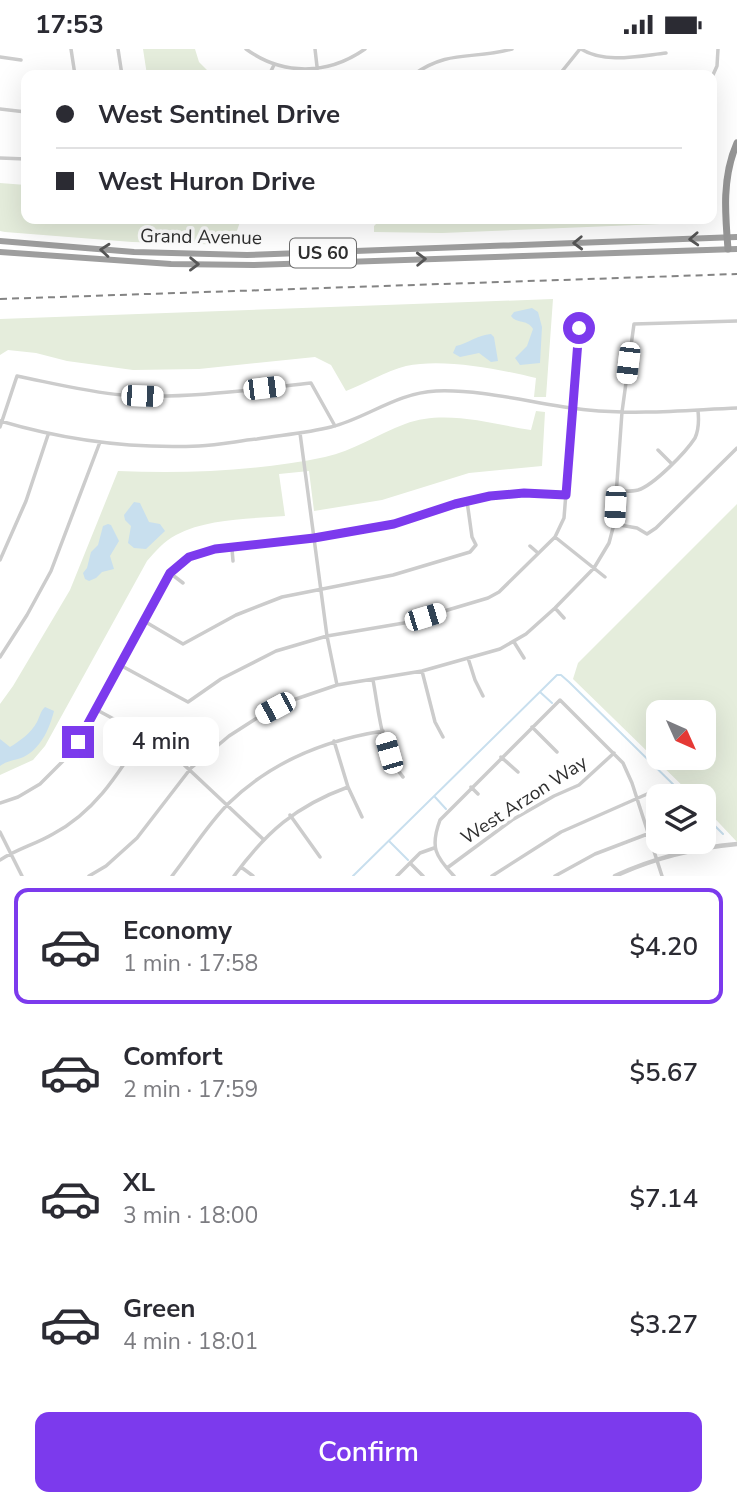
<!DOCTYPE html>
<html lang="en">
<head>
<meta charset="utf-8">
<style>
	:root { --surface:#fff; --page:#f2f2f3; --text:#2b2b33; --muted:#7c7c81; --line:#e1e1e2; --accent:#7c3aed }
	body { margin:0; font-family:"Nunito Sans",sans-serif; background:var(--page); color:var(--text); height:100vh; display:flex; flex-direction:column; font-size:26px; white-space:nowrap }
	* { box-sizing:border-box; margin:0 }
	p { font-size:23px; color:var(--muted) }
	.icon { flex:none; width:38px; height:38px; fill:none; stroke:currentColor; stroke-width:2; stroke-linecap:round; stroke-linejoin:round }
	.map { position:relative; height:827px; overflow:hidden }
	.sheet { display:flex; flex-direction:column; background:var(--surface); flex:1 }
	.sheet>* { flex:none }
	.guide { position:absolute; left:21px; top:21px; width:696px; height:154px; border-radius:14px; box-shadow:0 7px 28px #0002; display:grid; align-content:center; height:154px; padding:0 35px; background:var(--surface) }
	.needle { width:46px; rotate:135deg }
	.tools { position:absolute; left:646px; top:651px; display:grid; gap:14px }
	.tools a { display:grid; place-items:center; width:70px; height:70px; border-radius:14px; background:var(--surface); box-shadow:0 7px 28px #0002; font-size:35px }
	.end { position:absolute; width:32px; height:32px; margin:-16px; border:9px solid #7c3aed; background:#fff; box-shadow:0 0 0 4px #fff }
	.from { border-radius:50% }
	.bubble { position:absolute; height:49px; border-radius:14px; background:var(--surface); box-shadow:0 7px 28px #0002; font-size:23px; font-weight:600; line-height:49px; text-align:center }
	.car { position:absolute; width:21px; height:42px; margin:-21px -10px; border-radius:9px; box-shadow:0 0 5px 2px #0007; background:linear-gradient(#fff 24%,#345 0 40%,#fff 0 76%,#345 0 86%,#fff 0) }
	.guide b { display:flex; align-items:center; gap:24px; height:66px; font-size:26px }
	.guide b+b { border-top:2px solid var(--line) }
	.guide i { width:18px; height:18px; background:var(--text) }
	ul { padding:12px 0 0; list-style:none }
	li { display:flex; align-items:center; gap:21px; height:116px; margin:0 14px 10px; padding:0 21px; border:4px solid transparent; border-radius:14px }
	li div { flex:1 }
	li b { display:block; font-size:26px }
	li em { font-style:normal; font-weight:600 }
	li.active { border-color:var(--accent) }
	li>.icon { width:63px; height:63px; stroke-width:1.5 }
	.primary-button { display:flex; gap:14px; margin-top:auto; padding:14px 35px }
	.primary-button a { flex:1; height:80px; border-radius:14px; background:var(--accent); color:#fff; font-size:28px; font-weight:600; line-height:80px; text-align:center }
	.status { display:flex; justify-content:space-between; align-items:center; height:49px; padding:0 35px; background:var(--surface); direction:ltr }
	.status svg { height:19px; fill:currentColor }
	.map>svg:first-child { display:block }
	.green { fill:#e5eddc; fill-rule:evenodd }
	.water { fill:#c8dfee }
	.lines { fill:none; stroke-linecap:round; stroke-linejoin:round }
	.stream { stroke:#c8dfee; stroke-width:2 }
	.minor { stroke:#ccc; stroke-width:3.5 }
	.tertiary { stroke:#ccc; stroke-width:4.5 }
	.trunk { stroke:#9e9e9e; stroke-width:6 }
	.motorway { stroke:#969696; stroke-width:7 }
	.rail { stroke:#848484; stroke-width:2; stroke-dasharray:7 5; stroke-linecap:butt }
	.oneway { stroke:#565656 }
	.route { stroke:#7c3aed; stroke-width:9 }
	.labels { text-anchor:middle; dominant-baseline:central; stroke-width:7; stroke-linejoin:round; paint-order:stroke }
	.shield { fill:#fff; stroke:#6d6d6d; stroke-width:2 }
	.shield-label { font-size:18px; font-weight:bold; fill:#2f2f2f }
	.street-label { font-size:19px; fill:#2f2f2f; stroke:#fff }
</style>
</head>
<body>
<div class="status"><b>17:53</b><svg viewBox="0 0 49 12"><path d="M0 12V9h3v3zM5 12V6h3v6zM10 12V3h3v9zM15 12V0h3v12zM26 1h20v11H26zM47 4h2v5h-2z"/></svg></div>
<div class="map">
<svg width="737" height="827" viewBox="0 0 737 827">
	<rect width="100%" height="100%" fill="#fff"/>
	<path class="green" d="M 143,0 L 195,0 L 199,13 L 212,26 L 147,26 Z
		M 0,134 L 26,136 L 26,170 L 241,170 L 232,196 L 132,193 L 5,183 L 0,182 Z
		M 381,170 L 709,170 L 709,173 L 442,184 L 374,183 L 374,177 Z
		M 553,250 L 546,348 L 534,348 L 536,329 C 499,320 443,309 406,317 C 386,322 365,335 346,342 L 331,316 L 315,308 L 199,320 L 133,321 L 67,312 L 36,304 L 8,301 L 0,306 L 0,270 Z
		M 536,362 L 545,363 L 542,417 L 469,424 L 382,451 L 314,462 L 309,422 L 279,425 L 285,467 C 250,470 208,469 176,486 C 164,492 156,502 147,512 L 45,697 L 33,711 L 0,726 L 0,655 L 13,637 L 70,541 L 118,422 C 186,425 258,422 325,408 C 353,402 378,385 405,375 C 445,360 491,375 531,381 Z
		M 737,455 L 737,793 L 704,758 L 704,747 L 693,747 L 573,630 L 578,614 ZM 658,663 L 704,663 L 704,709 L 658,709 Z"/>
	<path class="water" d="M 532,259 L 538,263 L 542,278 L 540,314 L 520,316 L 515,309 L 527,297 L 533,280 C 528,270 516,275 511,267 L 514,263 Z
		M 491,285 L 494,288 L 498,312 L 491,313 L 479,304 L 460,308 L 453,304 L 456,297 C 469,294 477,286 491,285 Z
		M 134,453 L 140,454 L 149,473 L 160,475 L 165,482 L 146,500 L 134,499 L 128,494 L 131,477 L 125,471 L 124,466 Z
		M 108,475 L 111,476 L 119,492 L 110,507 L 114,520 L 102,523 L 96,529 L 89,532 L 85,530 L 83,524 L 87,519 L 91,503 L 98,496 L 103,477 Z
		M 45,658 L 54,662 C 50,678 42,697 27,706 C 18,712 9,710 0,717 L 0,690 L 10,698 C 20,692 31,684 37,673 C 40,667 40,663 45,658 Z"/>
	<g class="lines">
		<path class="stream" d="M 540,643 L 552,654
			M 435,748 L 446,760
			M 704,766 L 723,785
			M 389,792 L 408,811
			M 353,827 L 557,626 L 561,626 L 569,633 L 685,747"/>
		<path class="minor" d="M 71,0 L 75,26
			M 118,0 L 122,26
			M 246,0 C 283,27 328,26 365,0
			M 315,0 L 318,26
			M 581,0 C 605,15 639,7 666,4
			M 0,8 L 21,11
			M 269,26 L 274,16
			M 413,26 C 449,0 473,11 512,0
			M 559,26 L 580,0
			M 712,28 L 717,17 L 718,0
			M 0,60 L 26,63
			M 0,109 L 26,110
			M 0,372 C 64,391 132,400 199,397 C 219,396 238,392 257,390 C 282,386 307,384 331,378 C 367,369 396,344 436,342 C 486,340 538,356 588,361 C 637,366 688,361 737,359
			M 0,378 L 17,327 C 52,334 87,343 123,346 C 186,350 248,341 311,334 L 335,377
			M 300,384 L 327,587 L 337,636
			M 658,401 L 671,414
			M 616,442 C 623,442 631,443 638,441 C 654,436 686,403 695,389 C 699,380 699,371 698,362
			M 614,475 L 637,479 L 647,485 L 656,479 L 737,399
			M 555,488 L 605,528
			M 530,497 L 538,504
			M 232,500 L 233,512
			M 0,511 L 26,452 L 48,386
			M 170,524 L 183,534
			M 555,559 L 564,569
			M 144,572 L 183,595 L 236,566 L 282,548 L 393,526 L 470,503 L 476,496 L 472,488 L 467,452
			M 514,593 L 524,609
			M 0,608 L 27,566 L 51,522 L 100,393
			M 468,609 L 475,631 L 483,647
			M 120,616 L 188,653 L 221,630 L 276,602 L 327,587 L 404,574 L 488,549 L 499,543 L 555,488 L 564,469 L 579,279
			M 422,622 L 435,673 L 443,688
			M 373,631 C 379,662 381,703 403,728
			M 97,661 L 164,697 L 263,790
			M 532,678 L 557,703
			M 334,692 L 348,738 L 362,768
			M 501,708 L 518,723
			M 471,738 L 478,745
			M 0,754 L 18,748 L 40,735 L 68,707 L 97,661 L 170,524 L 189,508 L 215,500 L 314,489 L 394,475 L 455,455 L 490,447 L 524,444 L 566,446
			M 290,766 L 320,808
			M 0,783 L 22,827
			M 0,811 C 17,800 36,795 53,785 C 95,763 118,725 143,686
			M 410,814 L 423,827
			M 241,818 L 253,827
			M 447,819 L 512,771 L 554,747 L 579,736 L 614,704
			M 89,827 L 106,817 L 137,789 L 191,719 L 229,687 L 257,669 L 293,651 L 337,636 L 422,622 L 500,600 L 526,585 L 555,559 L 594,519 L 609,494 L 614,475 L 622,363 L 634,275 L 737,272
			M 172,827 C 191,803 207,776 229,754 C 271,713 326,691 383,682
			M 234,827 C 266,783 296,757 348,738
			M 397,827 L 420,804 L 434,799
			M 454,827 C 435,807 430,798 440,771 L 560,651 L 623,714 L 632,734 L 662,827
			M 492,827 L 561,783 L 663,738
			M 555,827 L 595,805 L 658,781"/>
		<path class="tertiary" d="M 615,827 C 654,809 694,799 737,795"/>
		<path class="trunk" d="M 0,192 L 134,203 L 247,206 L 737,188
			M 0,203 L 171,215 L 254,216 L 737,200"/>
		<path class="motorway" d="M 728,200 C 725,164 722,128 737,94"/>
		<path class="rail" d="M 0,250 L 737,225"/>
	</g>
	<defs><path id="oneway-chevron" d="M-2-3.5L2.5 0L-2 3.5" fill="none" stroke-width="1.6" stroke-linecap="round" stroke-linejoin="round" transform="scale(1.75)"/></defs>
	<g class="oneway">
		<use href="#oneway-chevron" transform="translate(694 190) rotate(177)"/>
		<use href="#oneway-chevron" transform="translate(578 194) rotate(178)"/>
		<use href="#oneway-chevron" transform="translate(105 201) rotate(-175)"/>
		<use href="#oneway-chevron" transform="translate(421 210) rotate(-2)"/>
		<use href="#oneway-chevron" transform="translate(194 215) rotate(1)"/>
	</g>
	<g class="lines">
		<path class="route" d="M 78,693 L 170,524 L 189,508 L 215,500 L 314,489 L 394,475 L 455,455 L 490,447 L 524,444 L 566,446 L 579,279"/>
	</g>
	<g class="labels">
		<rect class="shield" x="290" y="189.5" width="66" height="29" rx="5"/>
		<g class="shield-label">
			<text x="323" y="204">US 60</text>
		</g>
		<g class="street-label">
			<text transform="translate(201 188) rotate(1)">Grand Avenue</text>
			<text transform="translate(524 751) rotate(-33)">West Arzon Way</text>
		</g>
	</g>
</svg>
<div class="tools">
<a><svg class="needle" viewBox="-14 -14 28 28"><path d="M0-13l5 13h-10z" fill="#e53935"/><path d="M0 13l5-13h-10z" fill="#7c7c81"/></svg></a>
<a><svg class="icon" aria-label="layers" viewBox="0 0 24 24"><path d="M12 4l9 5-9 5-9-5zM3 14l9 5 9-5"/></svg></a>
</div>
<i class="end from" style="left:579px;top:279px"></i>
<i class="end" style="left:78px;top:693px"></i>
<div class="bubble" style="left:103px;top:668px;width:116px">4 min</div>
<i class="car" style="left:628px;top:314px;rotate:187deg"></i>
<i class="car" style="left:264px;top:339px;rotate:83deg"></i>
<i class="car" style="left:142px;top:347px;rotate:92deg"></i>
<i class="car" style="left:615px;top:458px;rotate:183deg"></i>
<i class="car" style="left:425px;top:568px;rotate:73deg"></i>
<i class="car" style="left:275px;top:659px;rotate:242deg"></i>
<i class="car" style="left:389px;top:704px;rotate:344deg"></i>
<div class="guide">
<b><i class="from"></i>West Sentinel Drive</b>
<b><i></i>West Huron Drive</b>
</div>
</div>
<section class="sheet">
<ul>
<li class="active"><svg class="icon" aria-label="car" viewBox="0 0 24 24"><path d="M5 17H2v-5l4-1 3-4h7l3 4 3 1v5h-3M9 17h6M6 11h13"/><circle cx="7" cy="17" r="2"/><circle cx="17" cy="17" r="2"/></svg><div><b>Economy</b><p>1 min · 17:58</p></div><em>$4.20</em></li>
<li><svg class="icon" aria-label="car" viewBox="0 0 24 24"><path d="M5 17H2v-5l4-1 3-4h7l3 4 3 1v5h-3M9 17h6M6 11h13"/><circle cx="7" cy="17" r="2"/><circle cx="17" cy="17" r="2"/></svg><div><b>Comfort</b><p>2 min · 17:59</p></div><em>$5.67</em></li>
<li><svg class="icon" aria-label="car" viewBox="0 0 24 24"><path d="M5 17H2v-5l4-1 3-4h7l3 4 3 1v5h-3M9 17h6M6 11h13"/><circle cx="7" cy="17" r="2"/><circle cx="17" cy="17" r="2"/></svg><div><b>XL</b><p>3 min · 18:00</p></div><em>$7.14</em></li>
<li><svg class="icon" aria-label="car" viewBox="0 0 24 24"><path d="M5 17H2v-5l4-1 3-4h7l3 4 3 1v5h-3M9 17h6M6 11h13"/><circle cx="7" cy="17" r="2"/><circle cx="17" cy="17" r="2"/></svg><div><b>Green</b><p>4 min · 18:01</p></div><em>$3.27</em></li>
</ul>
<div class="primary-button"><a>Confirm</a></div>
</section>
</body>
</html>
